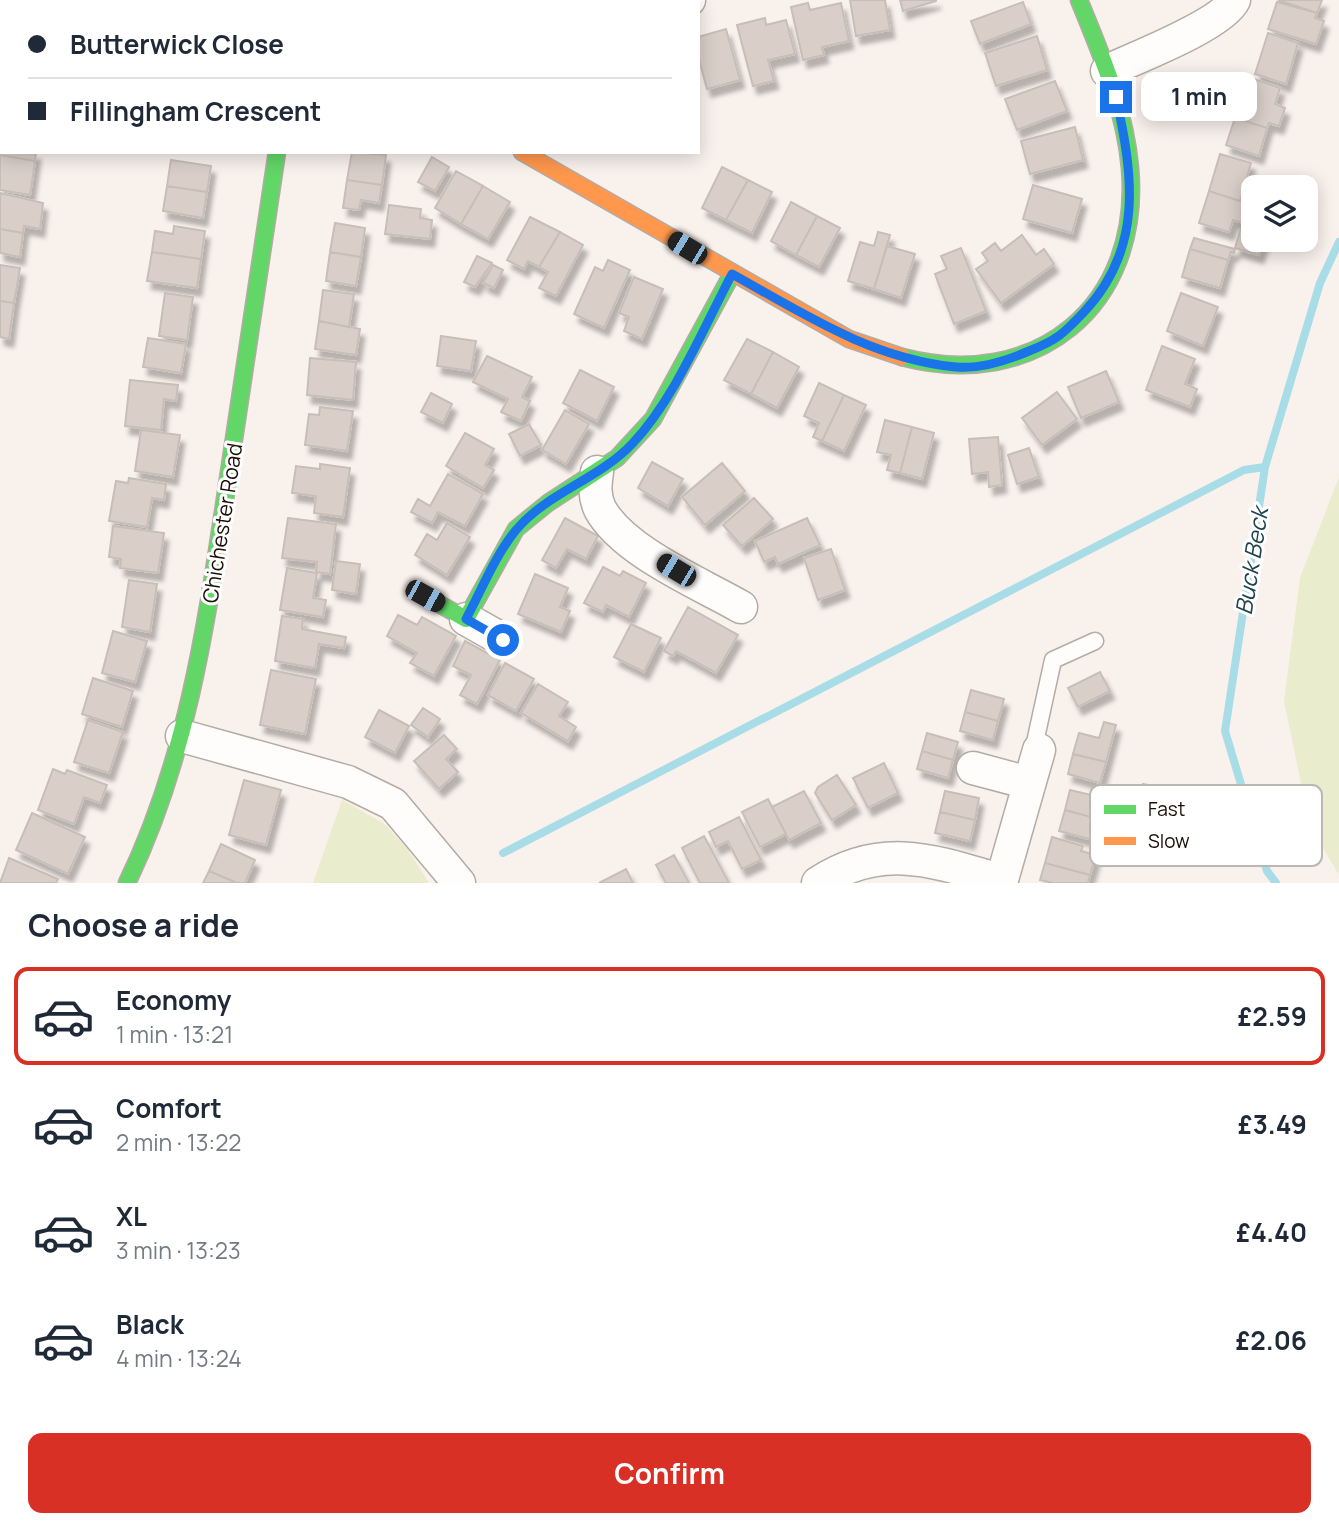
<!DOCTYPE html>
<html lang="en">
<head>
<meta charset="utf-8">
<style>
	:root { --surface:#fff; --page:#f6f6f7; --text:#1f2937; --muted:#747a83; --line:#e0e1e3; --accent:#d93025 }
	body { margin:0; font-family:Manrope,sans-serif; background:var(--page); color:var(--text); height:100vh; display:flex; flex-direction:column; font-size:26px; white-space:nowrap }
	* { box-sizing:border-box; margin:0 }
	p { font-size:23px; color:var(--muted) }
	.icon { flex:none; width:38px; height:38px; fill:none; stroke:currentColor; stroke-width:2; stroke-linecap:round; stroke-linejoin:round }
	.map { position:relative; height:883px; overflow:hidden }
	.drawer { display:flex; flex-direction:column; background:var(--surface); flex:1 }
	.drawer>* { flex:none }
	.hud { position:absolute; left:0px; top:0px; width:700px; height:154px; box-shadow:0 4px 18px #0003; display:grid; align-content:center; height:154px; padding:0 28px; background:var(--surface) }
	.buttons { position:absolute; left:1241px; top:175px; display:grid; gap:14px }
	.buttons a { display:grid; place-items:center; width:77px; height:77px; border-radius:14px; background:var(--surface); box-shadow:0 4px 18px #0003; font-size:35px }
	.end { position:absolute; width:32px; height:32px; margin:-16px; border:9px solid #1a73e8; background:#fff; box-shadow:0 0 0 4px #fff }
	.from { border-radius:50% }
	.bubble { position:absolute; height:49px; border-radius:14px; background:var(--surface); box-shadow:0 4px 18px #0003; font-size:23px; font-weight:700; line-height:49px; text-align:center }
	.car { position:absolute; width:21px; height:42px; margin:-21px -10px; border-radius:9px; box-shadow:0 0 5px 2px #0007; background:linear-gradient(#222 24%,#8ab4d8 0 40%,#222 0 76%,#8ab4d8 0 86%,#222 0) }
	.hud b { display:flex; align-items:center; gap:24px; height:66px; font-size:26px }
	.hud b+b { border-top:2px solid var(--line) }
	.hud i { width:18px; height:18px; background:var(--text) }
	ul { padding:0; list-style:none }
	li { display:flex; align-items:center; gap:21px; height:98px; margin:0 14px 10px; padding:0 14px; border:4px solid transparent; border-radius:14px }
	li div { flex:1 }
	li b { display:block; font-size:26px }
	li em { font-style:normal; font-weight:700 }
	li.on { border-color:var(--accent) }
	li>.icon { width:63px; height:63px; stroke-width:1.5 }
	h2 { padding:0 28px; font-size:32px; line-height:84px }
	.primary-button { display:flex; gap:14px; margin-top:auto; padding:14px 28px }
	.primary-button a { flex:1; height:80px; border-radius:14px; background:var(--accent); color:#fff; font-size:28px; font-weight:700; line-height:80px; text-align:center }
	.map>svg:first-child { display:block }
	.green { fill:#e9eccd }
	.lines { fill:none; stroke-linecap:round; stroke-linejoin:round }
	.stream { stroke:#a8dde8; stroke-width:8 }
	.building { fill:#d9cec8; stroke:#c8beb8; stroke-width:2; filter:url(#shadow) }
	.lane-casing { stroke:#b4aba5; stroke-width:19 }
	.street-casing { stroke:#b4aba5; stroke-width:35 }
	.fast-casing { stroke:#b4aba5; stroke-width:19 }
	.slow-casing { stroke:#b4aba5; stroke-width:19 }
	.lane { stroke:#fefdfc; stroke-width:16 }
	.street { stroke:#fefdfc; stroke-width:32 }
	.fast { stroke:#63d668; stroke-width:16 }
	.slow { stroke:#ff974d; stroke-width:16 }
	.route { stroke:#1a73e8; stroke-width:9 }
	.labels { text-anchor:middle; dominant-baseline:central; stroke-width:6; stroke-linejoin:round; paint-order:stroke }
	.street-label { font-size:21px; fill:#1a0e07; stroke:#fff }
	.water-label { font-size:23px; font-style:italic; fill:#1e434c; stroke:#fff }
	.key { fill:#fff; stroke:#bab7b5; stroke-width:2 }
	.key-label { font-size:19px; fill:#1a0e07 }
</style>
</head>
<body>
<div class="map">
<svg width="1339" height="883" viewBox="0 0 1339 883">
	<defs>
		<filter id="shadow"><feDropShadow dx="4.5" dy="8" stdDeviation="2" flood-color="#0004"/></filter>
	</defs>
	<rect width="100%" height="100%" fill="#f9f1ec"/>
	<path class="green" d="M 1339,477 L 1339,875 L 1310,826 L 1284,701 L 1300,578 Z
		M 342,800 L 385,824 L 408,850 L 429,883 L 313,883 Z"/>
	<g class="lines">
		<path class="stream" d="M 503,853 L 1244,470 L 1265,467
			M 1276,883 L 1267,871 L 1225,731 L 1265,467 L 1320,283 L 1339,242"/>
	</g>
	<path class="building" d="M 850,0 L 885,0 L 890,30 L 856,36 Z
		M 900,0 L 936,0 L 936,1 L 903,11 Z
		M 1278,0 L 1322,0 L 1317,13 Z
		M 1023,2 L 1031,24 L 980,44 L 971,21 Z
		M 1277,2 L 1317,13 L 1315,18 L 1324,21 L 1316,44 L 1268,29 Z
		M 808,3 L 810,10 L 841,3 L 849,41 L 822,47 L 824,55 L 803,60 L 791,7 Z
		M 765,18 L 766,25 L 786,20 L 795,54 L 768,60 L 774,81 L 753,86 L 737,25 Z
		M 726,29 L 740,80 L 707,89 L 698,56 L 698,37 Z
		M 1268,33 L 1298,43 L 1286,84 L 1255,74 Z
		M 1037,36 L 1047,70 L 996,86 L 985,53 Z
		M 1248,77 L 1280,88 L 1275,104 L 1285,108 L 1279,126 L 1269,123 L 1267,128 L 1235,118 Z
		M 1055,81 L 1067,111 L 1017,130 L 1005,99 Z
		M 1235,118 L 1267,128 L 1259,156 L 1226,145 Z
		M 1075,127 L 1083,160 L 1030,174 L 1021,141 Z
		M 2,142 L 2,152 L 36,152 L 35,161 L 0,155 Z
		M 352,152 L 386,155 L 382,185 L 347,180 Z
		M 1220,154 L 1251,163 L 1240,201 L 1209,191 Z
		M 0,155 L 35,161 L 30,195 L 0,190 Z
		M 432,157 L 449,167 L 435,191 L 418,182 Z
		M 171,160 L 211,166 L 207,192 L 167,186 Z
		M 722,167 L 748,180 L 726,220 L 702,208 Z
		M 456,171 L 483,186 L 461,224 L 435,208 Z
		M 347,180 L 382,185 L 379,203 L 361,200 L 359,210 L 343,208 Z
		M 748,180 L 772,192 L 752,233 L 726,220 Z
		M 1033,185 L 1082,199 L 1072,233 L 1023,219 Z
		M 167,186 L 207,192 L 203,218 L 163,211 Z
		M 483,186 L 510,202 L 488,239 L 461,224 Z
		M 1209,191 L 1252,205 L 1247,224 L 1233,220 L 1229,232 L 1199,223 Z
		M 0,193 L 43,203 L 40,229 L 24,226 L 23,233 L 0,229 Z
		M 791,202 L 817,216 L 796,255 L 771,241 Z
		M 389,205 L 421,209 L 420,218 L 432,220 L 430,239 L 385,234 Z
		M 817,216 L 840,228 L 819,267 L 796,255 Z
		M 530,217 L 560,232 L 539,267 L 528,261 L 524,269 L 507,260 Z
		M 335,223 L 365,228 L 361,257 L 330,252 Z
		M 174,226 L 205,231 L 201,259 L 152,252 L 155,231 L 173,234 Z
		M 0,229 L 23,233 L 20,257 L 0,253 Z
		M 1240,231 L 1253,234 L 1253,240 L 1264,240 L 1259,255 L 1235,248 Z
		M 560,232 L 583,245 L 556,296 L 539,288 L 548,272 L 539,267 Z
		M 878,232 L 890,235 L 874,289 L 848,281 L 860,242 L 874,246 Z
		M 1022,235 L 1036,255 L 1044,249 L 1054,264 L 1001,303 L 976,269 L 988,261 L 982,253 L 995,243 L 1001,251 Z
		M 1194,238 L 1235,249 L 1234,253 L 1231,252 L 1228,260 L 1190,249 Z
		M 887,246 L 915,254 L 901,298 L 874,289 Z
		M 961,248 L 986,311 L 954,324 L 935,274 L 947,269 L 941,256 Z
		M 1190,249 L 1228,260 L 1220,288 L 1182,277 Z
		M 152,252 L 201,259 L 197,288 L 147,281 Z
		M 330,252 L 361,257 L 356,286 L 326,281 Z
		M 477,256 L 492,263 L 475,287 L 464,282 Z
		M 608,260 L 630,270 L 604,328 L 574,314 L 595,267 L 603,271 Z
		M 0,265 L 20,268 L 14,303 L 0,301 Z
		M 493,265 L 503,270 L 494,288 L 483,283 Z
		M 634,277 L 663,289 L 642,339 L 624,331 L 629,317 L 619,313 Z
		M 323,290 L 354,294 L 349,327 L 319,321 Z
		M 165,293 L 193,297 L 187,340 L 159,336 Z
		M 1181,293 L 1218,307 L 1203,346 L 1167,331 Z
		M 0,301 L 14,303 L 9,339 L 0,337 Z
		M 319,321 L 360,329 L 356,355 L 315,349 Z
		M 441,336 L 476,341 L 471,371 L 437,366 Z
		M 148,338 L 186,344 L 181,373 L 143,367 Z
		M 747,339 L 773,352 L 751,394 L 724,380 Z
		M 1162,346 L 1195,359 L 1185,384 L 1197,389 L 1190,407 L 1146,390 Z
		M 773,352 L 799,367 L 777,408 L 751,394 Z
		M 487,356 L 532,377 L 522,397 L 530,401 L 521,421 L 501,412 L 508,399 L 473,382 Z
		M 310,358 L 356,362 L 353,400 L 307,395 Z
		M 580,370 L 614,387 L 597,421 L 563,403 Z
		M 1106,371 L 1119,402 L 1081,418 L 1068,387 Z
		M 130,380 L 178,385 L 176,401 L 164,399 L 161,430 L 125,426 Z
		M 819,383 L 844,395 L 822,441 L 813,437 L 819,423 L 804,416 Z
		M 1057,392 L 1077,419 L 1042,445 L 1022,418 Z
		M 431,393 L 452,404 L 443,423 L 421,412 Z
		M 844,395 L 866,405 L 844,451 L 822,441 Z
		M 320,407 L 353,411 L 347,451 L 305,445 L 309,414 L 319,415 Z
		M 565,410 L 589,424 L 566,464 L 542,450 Z
		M 885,420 L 912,427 L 900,473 L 887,470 L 891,455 L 877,452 Z
		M 529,424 L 541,445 L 520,456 L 509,434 Z
		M 912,427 L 934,433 L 922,479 L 900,473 Z
		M 141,430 L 180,435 L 173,477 L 135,471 Z
		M 465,433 L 494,449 L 485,465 L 494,470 L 483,488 L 446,466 Z
		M 998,437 L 1002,485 L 989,487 L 988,472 L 972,474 L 969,439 Z
		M 1029,448 L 1039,477 L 1017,484 L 1008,455 Z
		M 652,462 L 683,479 L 668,506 L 638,488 Z
		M 722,463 L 745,491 L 705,525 L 682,497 Z
		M 320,464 L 350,468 L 343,517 L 314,513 L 316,496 L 292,493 L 296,466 L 320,469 Z
		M 448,474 L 483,494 L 465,526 L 438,512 L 432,523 L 411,512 L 418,499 L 430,506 Z
		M 129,478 L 166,484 L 164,500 L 152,498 L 147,527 L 109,521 L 116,481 L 128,483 Z
		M 754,498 L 773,519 L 742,546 L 723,525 Z
		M 288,518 L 336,524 L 330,574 L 316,572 L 317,562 L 282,558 Z
		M 565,518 L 598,536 L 586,559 L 567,549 L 556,568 L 542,560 Z
		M 807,518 L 820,545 L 778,564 L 775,557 L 764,562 L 755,541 Z
		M 447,523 L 470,537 L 447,575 L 415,555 L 427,534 L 437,540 Z
		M 113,526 L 164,533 L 158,573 L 120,568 L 121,559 L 109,557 Z
		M 831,549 L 845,590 L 818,600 L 804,558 Z
		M 336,561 L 360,564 L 356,594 L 332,590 Z
		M 603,567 L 620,576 L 623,571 L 646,583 L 629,617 L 606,605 L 603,612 L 584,603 Z
		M 287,568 L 317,573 L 313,598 L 326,600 L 323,617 L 280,610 Z
		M 535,574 L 568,588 L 560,607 L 570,611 L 561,632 L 518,614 Z
		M 129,580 L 157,584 L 150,632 L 122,627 Z
		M 688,607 L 738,635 L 716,673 L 676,651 L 673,656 L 664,651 Z
		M 398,615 L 417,625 L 422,617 L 456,636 L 434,676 L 410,663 L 417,653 L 387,636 Z
		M 282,616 L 303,619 L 302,629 L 346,637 L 344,648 L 319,644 L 315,668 L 275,661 Z
		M 631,624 L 661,638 L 644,672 L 614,657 Z
		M 113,631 L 147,641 L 135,682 L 102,673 Z
		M 465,641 L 500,660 L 477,704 L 460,695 L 471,675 L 453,666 Z
		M 505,663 L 534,679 L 516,711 L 488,695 Z
		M 271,670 L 316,679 L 305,734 L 260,725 Z
		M 1100,672 L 1110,691 L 1078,707 L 1068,688 Z
		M 93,678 L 133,691 L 122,727 L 82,714 Z
		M 538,684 L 568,702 L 559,716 L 576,727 L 568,741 L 521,713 Z
		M 971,690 L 1004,699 L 998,721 L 965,712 Z
		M 423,708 L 440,719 L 428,737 L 411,725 Z
		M 379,710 L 409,726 L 395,753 L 365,737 Z
		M 965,712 L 998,721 L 993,740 L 960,731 Z
		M 88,720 L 123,732 L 109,773 L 74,762 Z
		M 1104,722 L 1116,725 L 1106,762 L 1073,754 L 1079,733 L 1099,738 Z
		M 927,733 L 958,742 L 953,760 L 922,751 Z
		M 444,735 L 457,749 L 446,759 L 458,772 L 439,789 L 414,761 Z
		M 922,751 L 953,760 L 948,778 L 917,769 Z
		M 1073,754 L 1106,762 L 1100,783 L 1068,774 Z
		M 884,763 L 898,793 L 868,808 L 853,778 Z
		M 53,769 L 65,774 L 67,770 L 107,785 L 100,803 L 84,797 L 74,824 L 38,810 Z
		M 837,775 L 856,805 L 832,820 L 815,793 L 818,787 Z
		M 244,780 L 281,790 L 266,845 L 229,835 Z
		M 1143,784 L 1164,788 L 1162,802 L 1140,799 Z
		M 1070,790 L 1104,798 L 1098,819 L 1065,810 Z
		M 804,791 L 821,823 L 789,840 L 772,807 Z
		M 945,791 L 979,798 L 975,820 L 940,812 Z
		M 768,799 L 786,834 L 760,847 L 742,812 Z
		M 1065,810 L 1098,819 L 1093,840 L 1059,831 Z
		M 940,812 L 975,820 L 970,841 L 935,833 Z
		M 32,813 L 85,837 L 68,874 L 16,850 Z
		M 739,817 L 761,860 L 742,869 L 728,841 L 716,847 L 709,832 Z
		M 704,836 L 729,883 L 700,883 L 682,848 Z
		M 1052,837 L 1083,846 L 1081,851 L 1096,855 L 1090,875 L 1045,863 Z
		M 221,844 L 255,860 L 245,883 L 237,883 L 209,871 Z
		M 674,855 L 689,883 L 666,883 L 656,865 Z
		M 9,858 L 58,879 L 56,883 L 0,883 Z
		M 1045,863 L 1090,875 L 1088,883 L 1053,883 L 1040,880 Z
		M 626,869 L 633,883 L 599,883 Z
		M 209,871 L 237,883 L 203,883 Z"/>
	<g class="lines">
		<g class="lane-casing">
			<path id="lane" d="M 1039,750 L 1034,747 L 1053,660 L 1095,641"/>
		</g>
		<g class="street-casing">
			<path id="street" d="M 300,2 L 300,0
				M 685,2 L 689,0
				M 1107,71 C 1135,58 1222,25 1234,0
				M 597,472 C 595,485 594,496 600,509 C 623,551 699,583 741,607
				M 466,619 L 503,640
				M 182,736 L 348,782 L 393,804 L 459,883
				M 973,768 L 1029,783
				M 818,883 C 882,841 935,861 1002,881
				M 1001,883 L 1039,750"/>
		</g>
		<g class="fast-casing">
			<path id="fast" d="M 902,357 C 1035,392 1142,307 1130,168 C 1125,109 1101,54 1079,0
				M 425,596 L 466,619 L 516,529 L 548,503 L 617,458 L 653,419 L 732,274
				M 127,883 C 186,761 205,632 225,499 C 242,383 260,268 277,152"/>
		</g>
		<g class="slow-casing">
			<path id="slow" d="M 522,152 L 849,339 L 902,357"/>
		</g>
		<use href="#lane" class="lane"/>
		<use href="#street" class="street"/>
		<use href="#fast" class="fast"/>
		<use href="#slow" class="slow"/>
	</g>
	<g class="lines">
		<path class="route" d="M 503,640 L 466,619 C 482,589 495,556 516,530 C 547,493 599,479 632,444 C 674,400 703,329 732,274 C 804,314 872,359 956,367 C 979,369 1008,360 1029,351 C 1057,340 1063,334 1084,312 C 1144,248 1133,175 1116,97"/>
	</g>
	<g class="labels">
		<g class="street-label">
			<text transform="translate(222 523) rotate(-81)">Chichester Road</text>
		</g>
		<g class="water-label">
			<text transform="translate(1251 561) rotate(-81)">Buck Beck</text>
		</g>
	</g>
	<rect x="1090" y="785" width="232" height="81" rx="10" class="key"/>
	<rect x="1104" y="805" width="32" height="9" fill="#63d668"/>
	<rect x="1104" y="837" width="32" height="8" fill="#ff974d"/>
	<g class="key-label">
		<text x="1148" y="816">Fast</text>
		<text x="1148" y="848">Slow</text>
	</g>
</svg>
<div class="buttons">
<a><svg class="icon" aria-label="layers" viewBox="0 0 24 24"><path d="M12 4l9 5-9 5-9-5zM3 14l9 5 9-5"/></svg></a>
</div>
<i class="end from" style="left:503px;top:640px"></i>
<i class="end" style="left:1116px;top:97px"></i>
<div class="bubble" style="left:1141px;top:72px;width:116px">1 min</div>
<i class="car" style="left:687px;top:248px;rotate:301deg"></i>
<i class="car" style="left:676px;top:570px;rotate:301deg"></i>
<i class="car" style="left:425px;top:596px;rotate:119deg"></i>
<div class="hud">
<b><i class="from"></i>Butterwick Close</b>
<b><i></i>Fillingham Crescent</b>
</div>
</div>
<section class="drawer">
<h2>Choose a ride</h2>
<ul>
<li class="on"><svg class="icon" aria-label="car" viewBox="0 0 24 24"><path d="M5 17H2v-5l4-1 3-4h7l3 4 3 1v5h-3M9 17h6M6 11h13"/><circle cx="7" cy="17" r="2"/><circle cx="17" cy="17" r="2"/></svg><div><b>Economy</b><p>1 min · 13:21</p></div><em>£2.59</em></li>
<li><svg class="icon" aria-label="car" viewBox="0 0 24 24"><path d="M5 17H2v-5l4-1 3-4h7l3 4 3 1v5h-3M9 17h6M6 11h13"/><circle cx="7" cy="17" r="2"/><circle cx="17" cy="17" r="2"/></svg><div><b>Comfort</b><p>2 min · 13:22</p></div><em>£3.49</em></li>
<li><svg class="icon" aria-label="car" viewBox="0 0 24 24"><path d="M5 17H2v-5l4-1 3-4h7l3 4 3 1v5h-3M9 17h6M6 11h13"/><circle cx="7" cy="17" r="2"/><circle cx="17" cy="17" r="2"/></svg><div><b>XL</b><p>3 min · 13:23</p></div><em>£4.40</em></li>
<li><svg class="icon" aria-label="car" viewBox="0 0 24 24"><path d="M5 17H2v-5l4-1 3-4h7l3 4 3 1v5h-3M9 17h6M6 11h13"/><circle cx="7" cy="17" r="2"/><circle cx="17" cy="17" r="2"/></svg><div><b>Black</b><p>4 min · 13:24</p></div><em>£2.06</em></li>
</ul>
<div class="primary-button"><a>Confirm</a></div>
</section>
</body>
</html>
